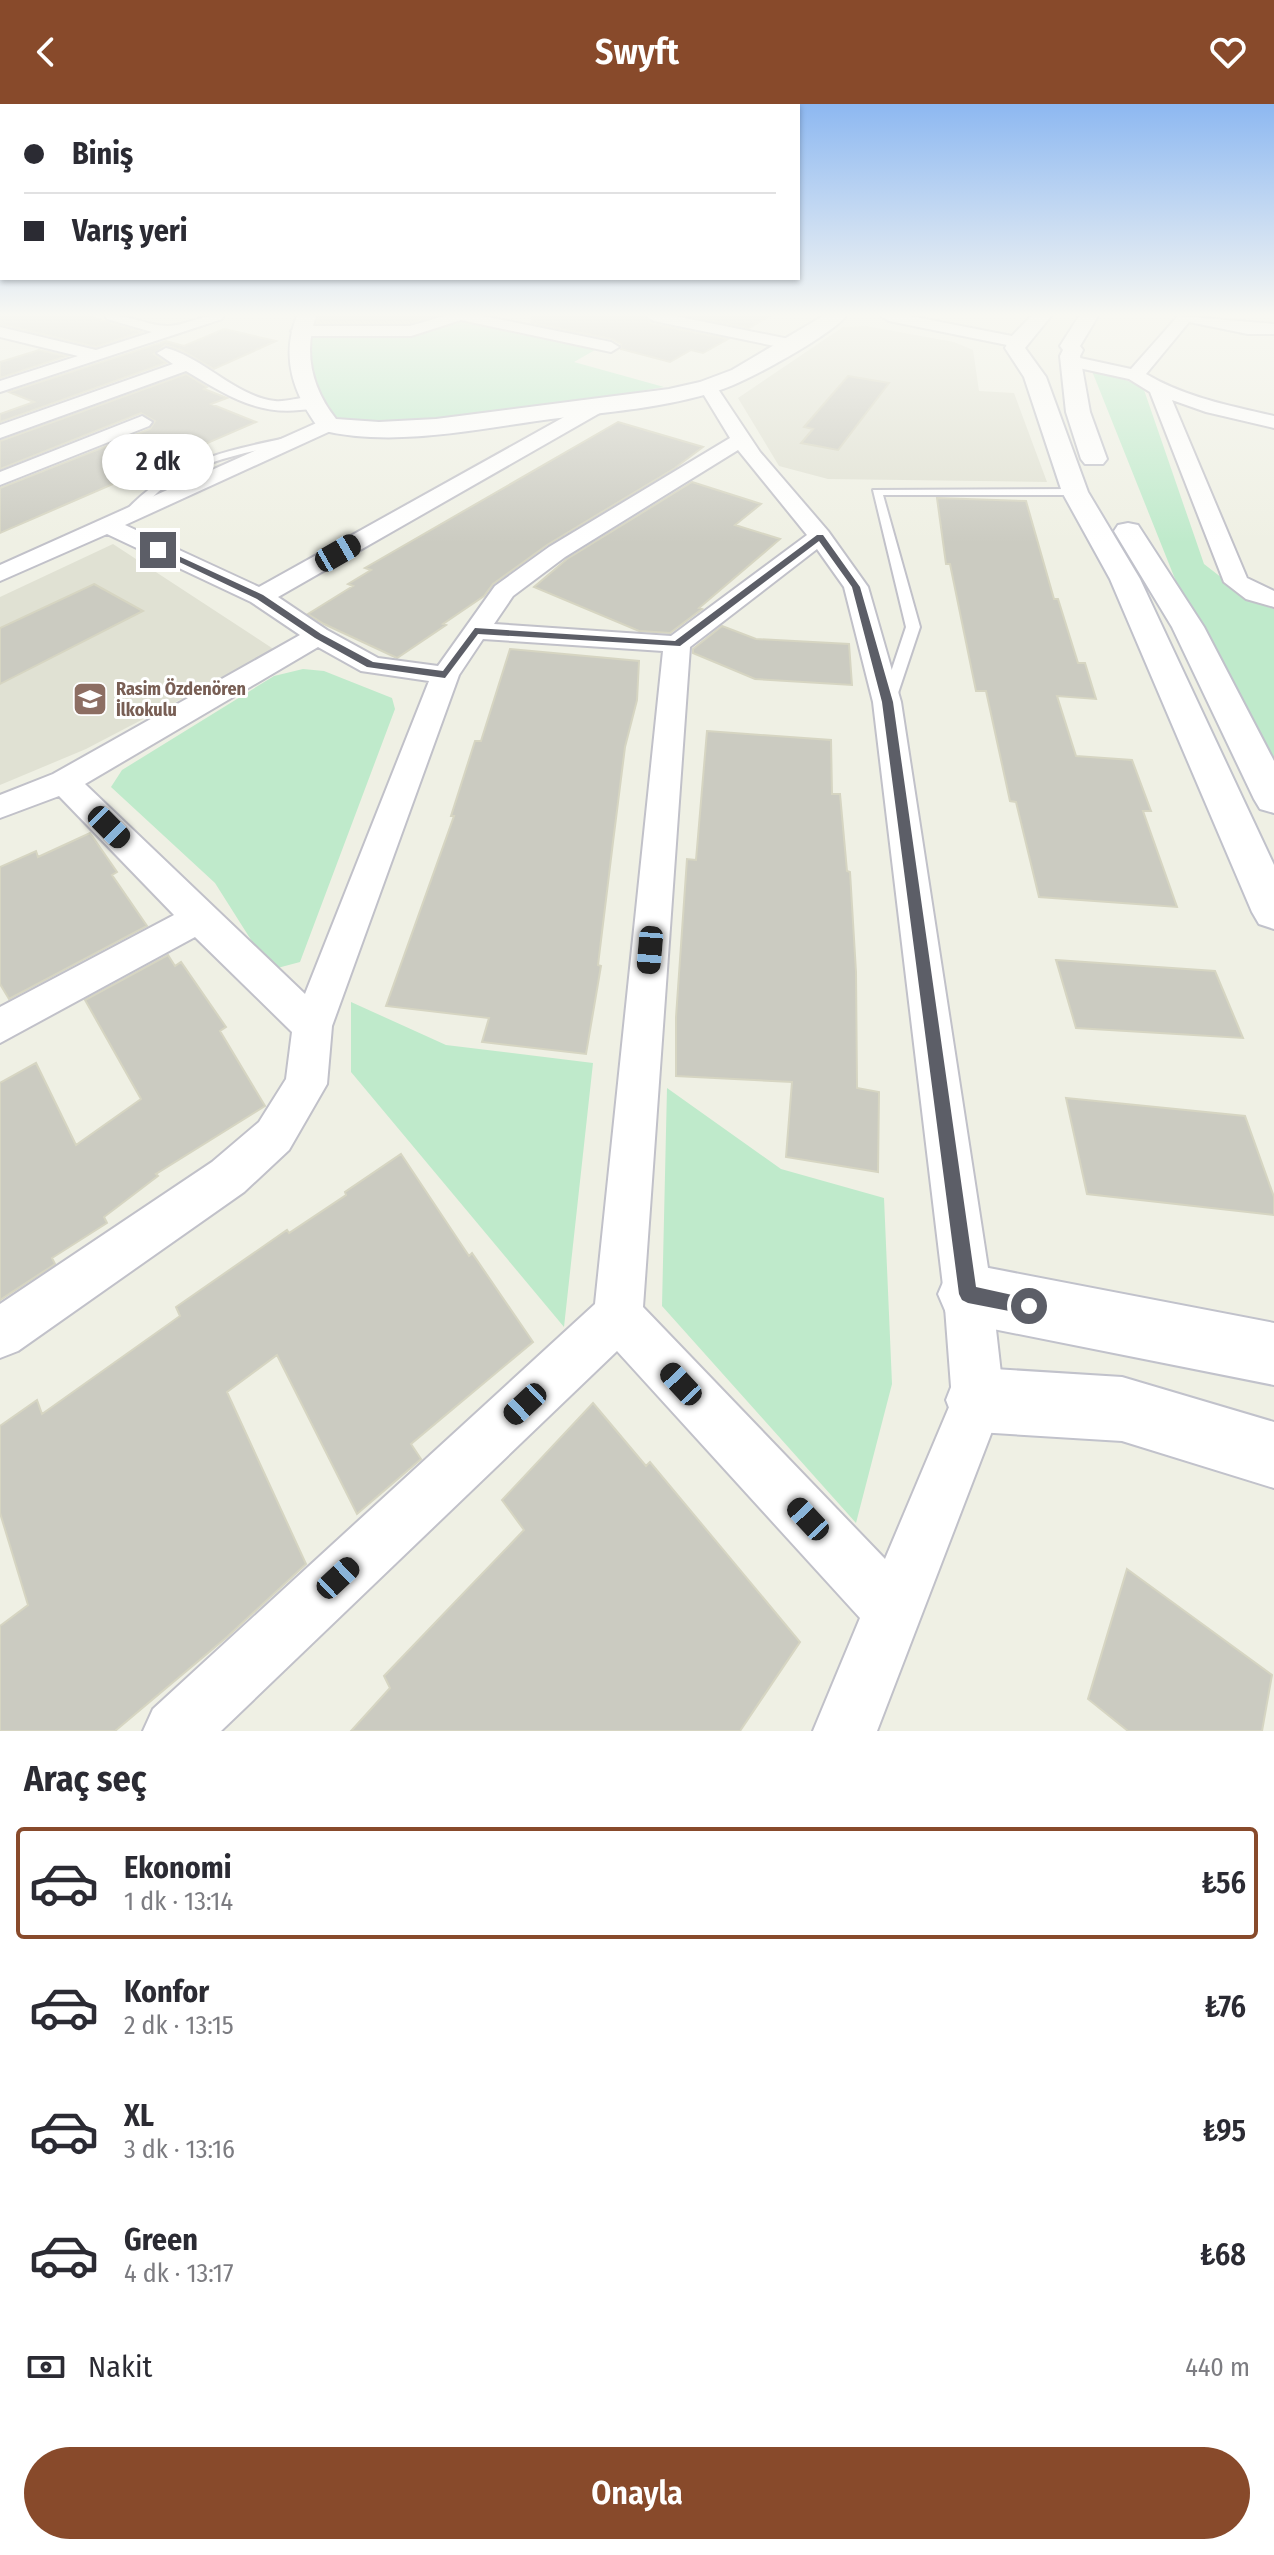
<!DOCTYPE html>
<html lang="tr">
<head>
<meta charset="utf-8">
<style>
	:root { --surface:#fff; --page:#f2f2f3; --text:#2b2b33; --muted:#7c7c81; --line:#e1e1e2; --accent:#884a2b }
	body { margin:0; font-family:"Fira Sans Condensed",sans-serif; background:var(--page); color:var(--text); height:100vh; display:flex; flex-direction:column; font-size:30px; white-space:nowrap }
	* { box-sizing:border-box; margin:0 }
	p { font-size:26px; color:var(--muted) }
	.icon { flex:none; width:44px; height:44px; fill:none; stroke:currentColor; stroke-width:2; stroke-linecap:round; stroke-linejoin:round }
	.map { position:relative; height:1627px; overflow:hidden }
	.sheet { display:flex; flex-direction:column; background:var(--surface); flex:1 }
	.sheet>* { flex:none }
	.guide { position:absolute; left:0px; top:0px; width:800px; height:176px; box-shadow:0 2px 6px #0004; display:grid; align-content:center; height:176px; padding:0 24px; background:var(--surface) }
	.end { position:absolute; width:36px; height:36px; margin:-18px; border:10px solid #5c5e67; background:#fff; box-shadow:0 0 0 4px #fff }
	.from { border-radius:50% }
	.bubble { position:absolute; height:56px; border-radius:28px; background:var(--surface); box-shadow:0 2px 6px #0004; font-size:26px; font-weight:600; line-height:56px; text-align:center }
	.car { position:absolute; width:24px; height:48px; margin:-24px -12px; border-radius:10px; box-shadow:0 0 6px 2px #0007; background:linear-gradient(#222 24%,#8ab4d8 0 40%,#222 0 76%,#8ab4d8 0 86%,#222 0) }
	.guide b { display:flex; align-items:center; gap:28px; height:76px; font-size:30px }
	.guide b+b { border-top:2px solid var(--line) }
	.guide i { width:20px; height:20px; background:var(--text) }
	ul { padding:0; list-style:none }
	li { display:flex; align-items:center; gap:24px; height:112px; margin:0 16px 12px; padding:0 8px; border:4px solid transparent; border-radius:8px }
	li div { flex:1 }
	li b { display:block; font-size:30px }
	li em { font-style:normal; font-weight:600 }
	li.current { border-color:var(--accent) }
	li>.icon { width:72px; height:72px; stroke-width:1.5 }
	h2 { padding:0 24px; font-size:36px; line-height:96px }
	.pay { display:flex; align-items:center; gap:20px; height:88px; padding:0 24px; font-size:30px }
	.pay p { margin-inline-start:auto }
	.action { display:flex; gap:16px; margin-top:auto; padding:16px 24px }
	.action a { flex:1; height:92px; border-radius:48px; background:var(--accent); color:#fff; font-size:32px; font-weight:600; line-height:92px; text-align:center }
	header { display:flex; justify-content:space-between; align-items:center; height:104px; padding:0 24px; background:var(--accent); color:#fff; font-size:36px; font-weight:600 }
	.map>svg:first-child { display:block }
	.education { fill:#e0e1d3 }
	.green { fill:#bfeacb }
	.building { fill:#cbcbc1; stroke:#d6d5c2; stroke-width:2 }
	.lines { fill:none; stroke-linecap:round; stroke-linejoin:round }
	.lane-casing { stroke:#c1c1c9; stroke-width:4 }
	.street-casing { stroke:#c1c1c9; stroke-width:4 }
	.secondary-casing { stroke:#c1c2cb; stroke-width:4 }
	.lane { fill:#fff; fill-rule:evenodd }
	.street { fill:#fff; fill-rule:evenodd }
	.secondary { fill:#fff; fill-rule:evenodd }
	.route { fill:#5c5e67 }
	.labels { text-anchor:middle; dominant-baseline:central; stroke-width:6; stroke-linejoin:round; paint-order:stroke }
	.far-education-label { font-size:18px; font-weight:bold; fill:#785e54; stroke:#fff; text-anchor:start }
</style>
</head>
<body>
<header><svg class="icon" aria-label="back" viewBox="0 0 24 24"><path d="M15 5l-7 7 7 7"/></svg>Swyft<svg class="icon" aria-label="heart" viewBox="0 0 24 24"><path d="M12 20l-8-8c-3-5 5-10 8-4 3-6 11-1 8 4z"/></svg></header>
<div class="map">
<svg width="1274" height="1627" viewBox="0 0 1274 1627">
	<rect width="100%" height="100%" fill="#eff0e4"/>
	<path class="education" d="M 866,222 L 954,238 L 973,246 L 979,287 L 1014,289 L 1047,378 L 828,375 L 779,362 L 738,294 L 843,223 Z
		M 113,440 L 275,546 L 86,645 L 0,681 L 0,493 Z"/>
	<path class="green" d="M 467,216 L 600,243 L 574,258 L 664,283 C 558,301 443,328 336,314 L 307,276 L 308,232 L 421,229 L 453,217 Z
		M 1092,267 L 1118,273 L 1143,283 L 1204,460 L 1253,498 L 1274,505 L 1274,671 L 1189,510 Z
		M 303,565 L 324,567 L 392,594 L 395,605 L 300,858 L 270,866 L 215,779 L 111,683 L 122,666 L 274,572 Z
		M 351,898 L 446,941 L 593,959 L 564,1223 L 351,968 Z
		M 667,984 L 781,1065 L 884,1094 L 892,1280 L 856,1419 L 662,1202 Z"/>
	<path class="building" d="M 0,212 L 88,212 L 141,228 L 96,243 L 0,220 Z
		M 319,212 L 435,212 L 410,219 L 317,219 Z
		M 532,212 L 643,212 L 653,220 L 728,235 L 703,249 L 691,246 L 670,258 L 621,245 L 621,240 L 612,235 L 531,219 Z
		M 688,212 L 770,212 L 749,224 Z
		M 224,225 L 276,237 L 214,265 L 181,246 L 165,241 L 154,250 L 166,259 L 0,318 L 0,310 L 34,298 L 9,288 L 166,237 L 184,242 Z
		M 39,246 L 67,252 L 0,274 L 0,258 Z
		M 186,270 L 207,283 L 204,285 L 227,294 L 211,300 L 256,318 L 0,429 L 0,384 L 150,325 L 155,317 L 141,309 L 0,365 L 0,337 Z
		M 848,272 L 889,279 L 838,346 L 801,339 L 813,325 L 804,323 Z
		M 618,318 L 703,343 L 675,364 L 547,441 L 493,480 L 484,492 L 443,520 L 446,521 L 397,554 L 324,520 L 308,510 L 353,482 L 348,480 L 371,466 L 365,464 Z
		M 692,378 L 761,400 L 735,421 L 780,435 L 699,504 L 702,505 L 670,529 L 639,527 L 534,483 L 567,455 Z
		M 937,394 L 1026,397 L 1054,495 L 1058,495 L 1078,559 L 1085,559 L 1096,595 L 1057,592 L 1076,652 L 1132,656 L 1151,707 L 1143,707 L 1177,803 L 1039,793 L 1016,698 L 1010,697 L 986,587 L 976,587 L 950,460 L 946,460 Z
		M 94,480 L 143,507 L 0,580 L 0,524 Z
		M 722,522 L 756,535 L 849,540 L 852,581 L 755,575 L 693,549 L 693,545 Z
		M 510,545 L 639,557 L 637,596 L 625,643 L 613,738 L 598,861 L 601,862 L 586,950 L 482,938 L 489,914 L 386,902 L 454,712 L 451,712 L 475,637 L 481,637 Z
		M 707,627 L 831,636 L 832,690 L 840,690 L 847,767 L 850,768 L 856,868 L 857,984 L 879,988 L 878,1068 L 786,1053 L 792,978 L 676,972 L 676,913 L 687,755 L 696,756 Z
		M 90,729 L 117,768 L 112,771 L 147,822 L 9,895 L 0,880 L 0,763 L 36,747 L 38,753 Z
		M 168,851 L 175,862 L 181,858 L 226,923 L 220,927 L 265,1002 L 156,1070 L 158,1072 L 104,1113 L 107,1119 L 52,1154 L 55,1160 L 0,1196 L 0,979 L 36,959 L 76,1041 L 141,995 L 85,896 Z
		M 1056,856 L 1215,867 L 1243,934 L 1076,924 Z
		M 1066,994 L 1245,1012 L 1274,1093 L 1274,1111 L 1087,1090 Z
		M 401,1050 L 469,1152 L 472,1149 L 533,1238 L 411,1340 L 421,1355 L 357,1410 L 277,1251 L 227,1288 L 306,1460 L 227,1533 L 115,1627 L 0,1627 L 0,1522 L 28,1501 L 0,1409 L 0,1322 L 37,1296 L 42,1310 L 180,1212 L 176,1203 L 287,1126 L 289,1129 L 346,1091 L 345,1088 Z
		M 593,1299 L 646,1362 L 650,1358 L 800,1538 L 740,1627 L 351,1627 L 390,1584 L 384,1572 L 524,1426 L 502,1396 Z
		M 1127,1465 L 1272,1571 L 1262,1627 L 1128,1627 L 1088,1595 Z"/>
	<g class="lines">
		<g class="lane-casing">
			<path id="lane" d="M 291,333 L 295,334 L 295,338 C 252,348 208,354 171,378 C 156,388 143,403 130,415 L 120,413 C 168,358 223,347 291,333 Z
				M 873,386 L 1075,385 L 1080,388 L 1075,391 L 883,391 L 920,523 L 895,598 L 888,602 L 881,598 L 906,523 Z"/>
		</g>
		<g class="street-casing">
			<path id="street" d="M 105,212 C 130,210 147,222 168,222 C 185,222 200,210 224,212 L 222,215 L 0,288 L 0,277 L 78,252 L 0,233 L 0,223 L 96,246 L 152,228 L 107,215 Z
				M 444,212 L 483,212 L 611,238 L 619,243 L 611,248 L 461,216 L 411,232 L 299,232 L 291,227 L 299,222 L 410,222 Z
				M 646,212 L 675,212 L 789,235 L 797,240 L 789,245 L 654,217 Z
				M 881,212 L 910,212 L 1017,233 L 1025,238 L 1017,243 L 889,217 Z
				M 1178,212 L 1274,220 L 1274,230 L 1248,230 L 1189,218 L 1146,270 C 1185,293 1230,302 1274,312 L 1274,324 L 1206,308 L 1172,296 L 1247,474 L 1274,487 L 1274,503 L 1246,495 L 1224,478 L 1150,288 L 1129,275 L 1065,261 L 1062,257 L 1071,252 L 1131,265 Z
				M 166,244 C 204,254 235,292 275,297 C 290,299 312,287 323,299 C 317,306 309,305 300,306 C 255,311 223,289 186,267 L 0,334 L 0,321 L 173,260 L 157,249 Z
				M 708,278 L 714,279 L 760,348 L 828,427 L 868,483 L 901,598 L 992,1190 L 1004,1296 L 877,1627 L 813,1627 L 860,1514 L 617,1247 L 221,1627 L 143,1627 L 153,1605 L 595,1200 L 663,547 L 483,535 L 459,571 L 332,922 L 327,980 L 289,1046 L 244,1088 L 18,1247 L 0,1254 L 0,1200 L 212,1058 L 259,1018 L 286,975 L 292,928 L 195,833 L 0,939 L 0,903 L 174,811 L 59,692 L 0,714 L 0,691 L 53,670 L 300,531 L 251,498 L 107,430 L 0,477 L 0,461 L 321,317 L 335,317 L 338,321 L 335,325 L 125,421 L 259,483 L 591,298 L 605,298 L 607,302 L 605,306 L 278,493 L 327,526 L 378,554 L 438,562 L 495,482 L 549,443 L 730,334 L 699,283 ZM 738,346 L 807,431 L 671,532 L 494,520 L 513,492 L 565,453 ZM 817,445 L 844,483 L 873,598 L 944,1190 L 952,1296 L 885,1455 L 643,1203 L 690,543 ZM 318,543 L 361,567 L 429,577 L 305,890 L 85,680 Z
				M 142,312 L 152,318 L 149,322 L 0,381 L 0,368 Z"/>
		</g>
		<g class="secondary-casing">
			<path id="secondary" d="M 297,212 L 316,212 C 303,249 312,285 336,315 L 379,318 L 436,315 L 669,285 L 700,278 L 732,266 L 823,212 L 846,212 C 830,232 746,278 720,286 C 666,304 607,308 551,315 C 477,325 394,344 320,326 C 294,291 280,254 297,212 Z
				M 1031,212 L 1051,212 L 1025,244 L 1046,273 L 1088,388 L 1140,475 L 1274,761 L 1274,825 L 1259,820 L 1252,808 L 1110,475 L 1062,388 L 1024,273 L 1005,244 L 1010,234 Z
				M 1079,212 L 1098,212 L 1080,242 L 1083,246 L 1080,252 L 1090,308 L 1107,355 L 1103,360 L 1085,360 L 1081,355 L 1066,308 L 1060,252 L 1063,246 L 1060,242 Z
				M 1128,419 L 1138,421 L 1204,523 L 1274,657 L 1274,709 L 1260,705 L 1254,695 L 1172,523 L 1114,427 L 1118,421 Z
				M 968,1160 L 1274,1219 L 1274,1281 L 968,1220 L 947,1211 L 938,1190 L 947,1169 Z
				M 978,1264 L 1122,1273 L 1274,1318 L 1274,1384 L 1122,1337 L 978,1328 L 955,1319 L 946,1296 L 955,1273 Z"/>
		</g>
		<use href="#lane" class="lane"/>
		<use href="#street" class="street"/>
		<use href="#secondary" class="secondary"/>
	</g>
	<linearGradient id="sky" x2="0" y2="1"><stop stop-color="#8db8f1"/><stop offset="0.48" stop-color="#f8f8f3"/><stop offset="1" stop-color="#f8f8f3" stop-opacity="0"/></linearGradient>
	<rect width="1274" height="439" fill="url(#sky)"/>
	<path class="route" d="M 817,431 L 823,431 L 860,483 L 893,598 L 976,1183 L 1035,1196 L 1038,1202 L 1035,1208 L 1029,1211 L 968,1199 L 962,1196 L 959,1190 L 882,598 L 852,483 L 819,437 L 680,542 L 478,530 L 445,574 L 367,563 L 315,534 L 257,495 L 154,446 L 161,444 L 263,491 L 321,530 L 373,558 L 443,567 L 475,524 L 675,537 Z"/>
	<defs>
		<g id="school-square" transform="scale(1.8)"><rect x="-9" y="-9" width="18" height="18" rx="4" fill="#8d6e63" stroke="#fff"/><path d="M0-5L7-2L0 1L-7-2ZM-4 1L0 2.5L4 1V4Q0 6-4 4Z" fill="#fff"/></g>
	</defs>
	<g fill-rule="evenodd">
		<use href="#school-square" x="90" y="595"/>
	</g>
	<g class="labels">
		<g class="far-education-label">
			<text x="116" y="585">Rasim Özdenören<tspan x="116" dy="21">İlkokulu</tspan></text>
		</g>
	</g>
</svg>
<i class="end from" style="left:1029px;top:1202px"></i>
<i class="end" style="left:158px;top:446px"></i>
<div class="bubble" style="left:102px;top:330px;width:112px">2 dk</div>
<i class="car" style="left:338px;top:449px;rotate:60deg"></i>
<i class="car" style="left:109px;top:723px;rotate:135deg"></i>
<i class="car" style="left:650px;top:846px;rotate:185deg"></i>
<i class="car" style="left:681px;top:1280px;rotate:317deg"></i>
<i class="car" style="left:525px;top:1300px;rotate:227deg"></i>
<i class="car" style="left:808px;top:1415px;rotate:317deg"></i>
<i class="car" style="left:338px;top:1474px;rotate:47deg"></i>
<div class="guide">
<b><i class="from"></i>Biniş</b>
<b><i></i>Varış yeri</b>
</div>
</div>
<section class="sheet">
<h2>Araç seç</h2>
<ul>
<li class="current"><svg class="icon" aria-label="car" viewBox="0 0 24 24"><path d="M5 17H2v-5l4-1 3-4h7l3 4 3 1v5h-3M9 17h6M6 11h13"/><circle cx="7" cy="17" r="2"/><circle cx="17" cy="17" r="2"/></svg><div><b>Ekonomi</b><p>1 dk · 13:14</p></div><em>₺56</em></li>
<li><svg class="icon" aria-label="car" viewBox="0 0 24 24"><path d="M5 17H2v-5l4-1 3-4h7l3 4 3 1v5h-3M9 17h6M6 11h13"/><circle cx="7" cy="17" r="2"/><circle cx="17" cy="17" r="2"/></svg><div><b>Konfor</b><p>2 dk · 13:15</p></div><em>₺76</em></li>
<li><svg class="icon" aria-label="car" viewBox="0 0 24 24"><path d="M5 17H2v-5l4-1 3-4h7l3 4 3 1v5h-3M9 17h6M6 11h13"/><circle cx="7" cy="17" r="2"/><circle cx="17" cy="17" r="2"/></svg><div><b>XL</b><p>3 dk · 13:16</p></div><em>₺95</em></li>
<li><svg class="icon" aria-label="car" viewBox="0 0 24 24"><path d="M5 17H2v-5l4-1 3-4h7l3 4 3 1v5h-3M9 17h6M6 11h13"/><circle cx="7" cy="17" r="2"/><circle cx="17" cy="17" r="2"/></svg><div><b>Green</b><p>4 dk · 13:17</p></div><em>₺68</em></li>
</ul>
<div class="pay"><svg class="icon" aria-label="cash" viewBox="0 0 24 24"><path d="M3 7h18v10H3z"/><circle cx="12" cy="12" r="2"/></svg>Nakit<p>440 m</p></div>
<div class="action"><a>Onayla</a></div>
</section>
</body>
</html>
